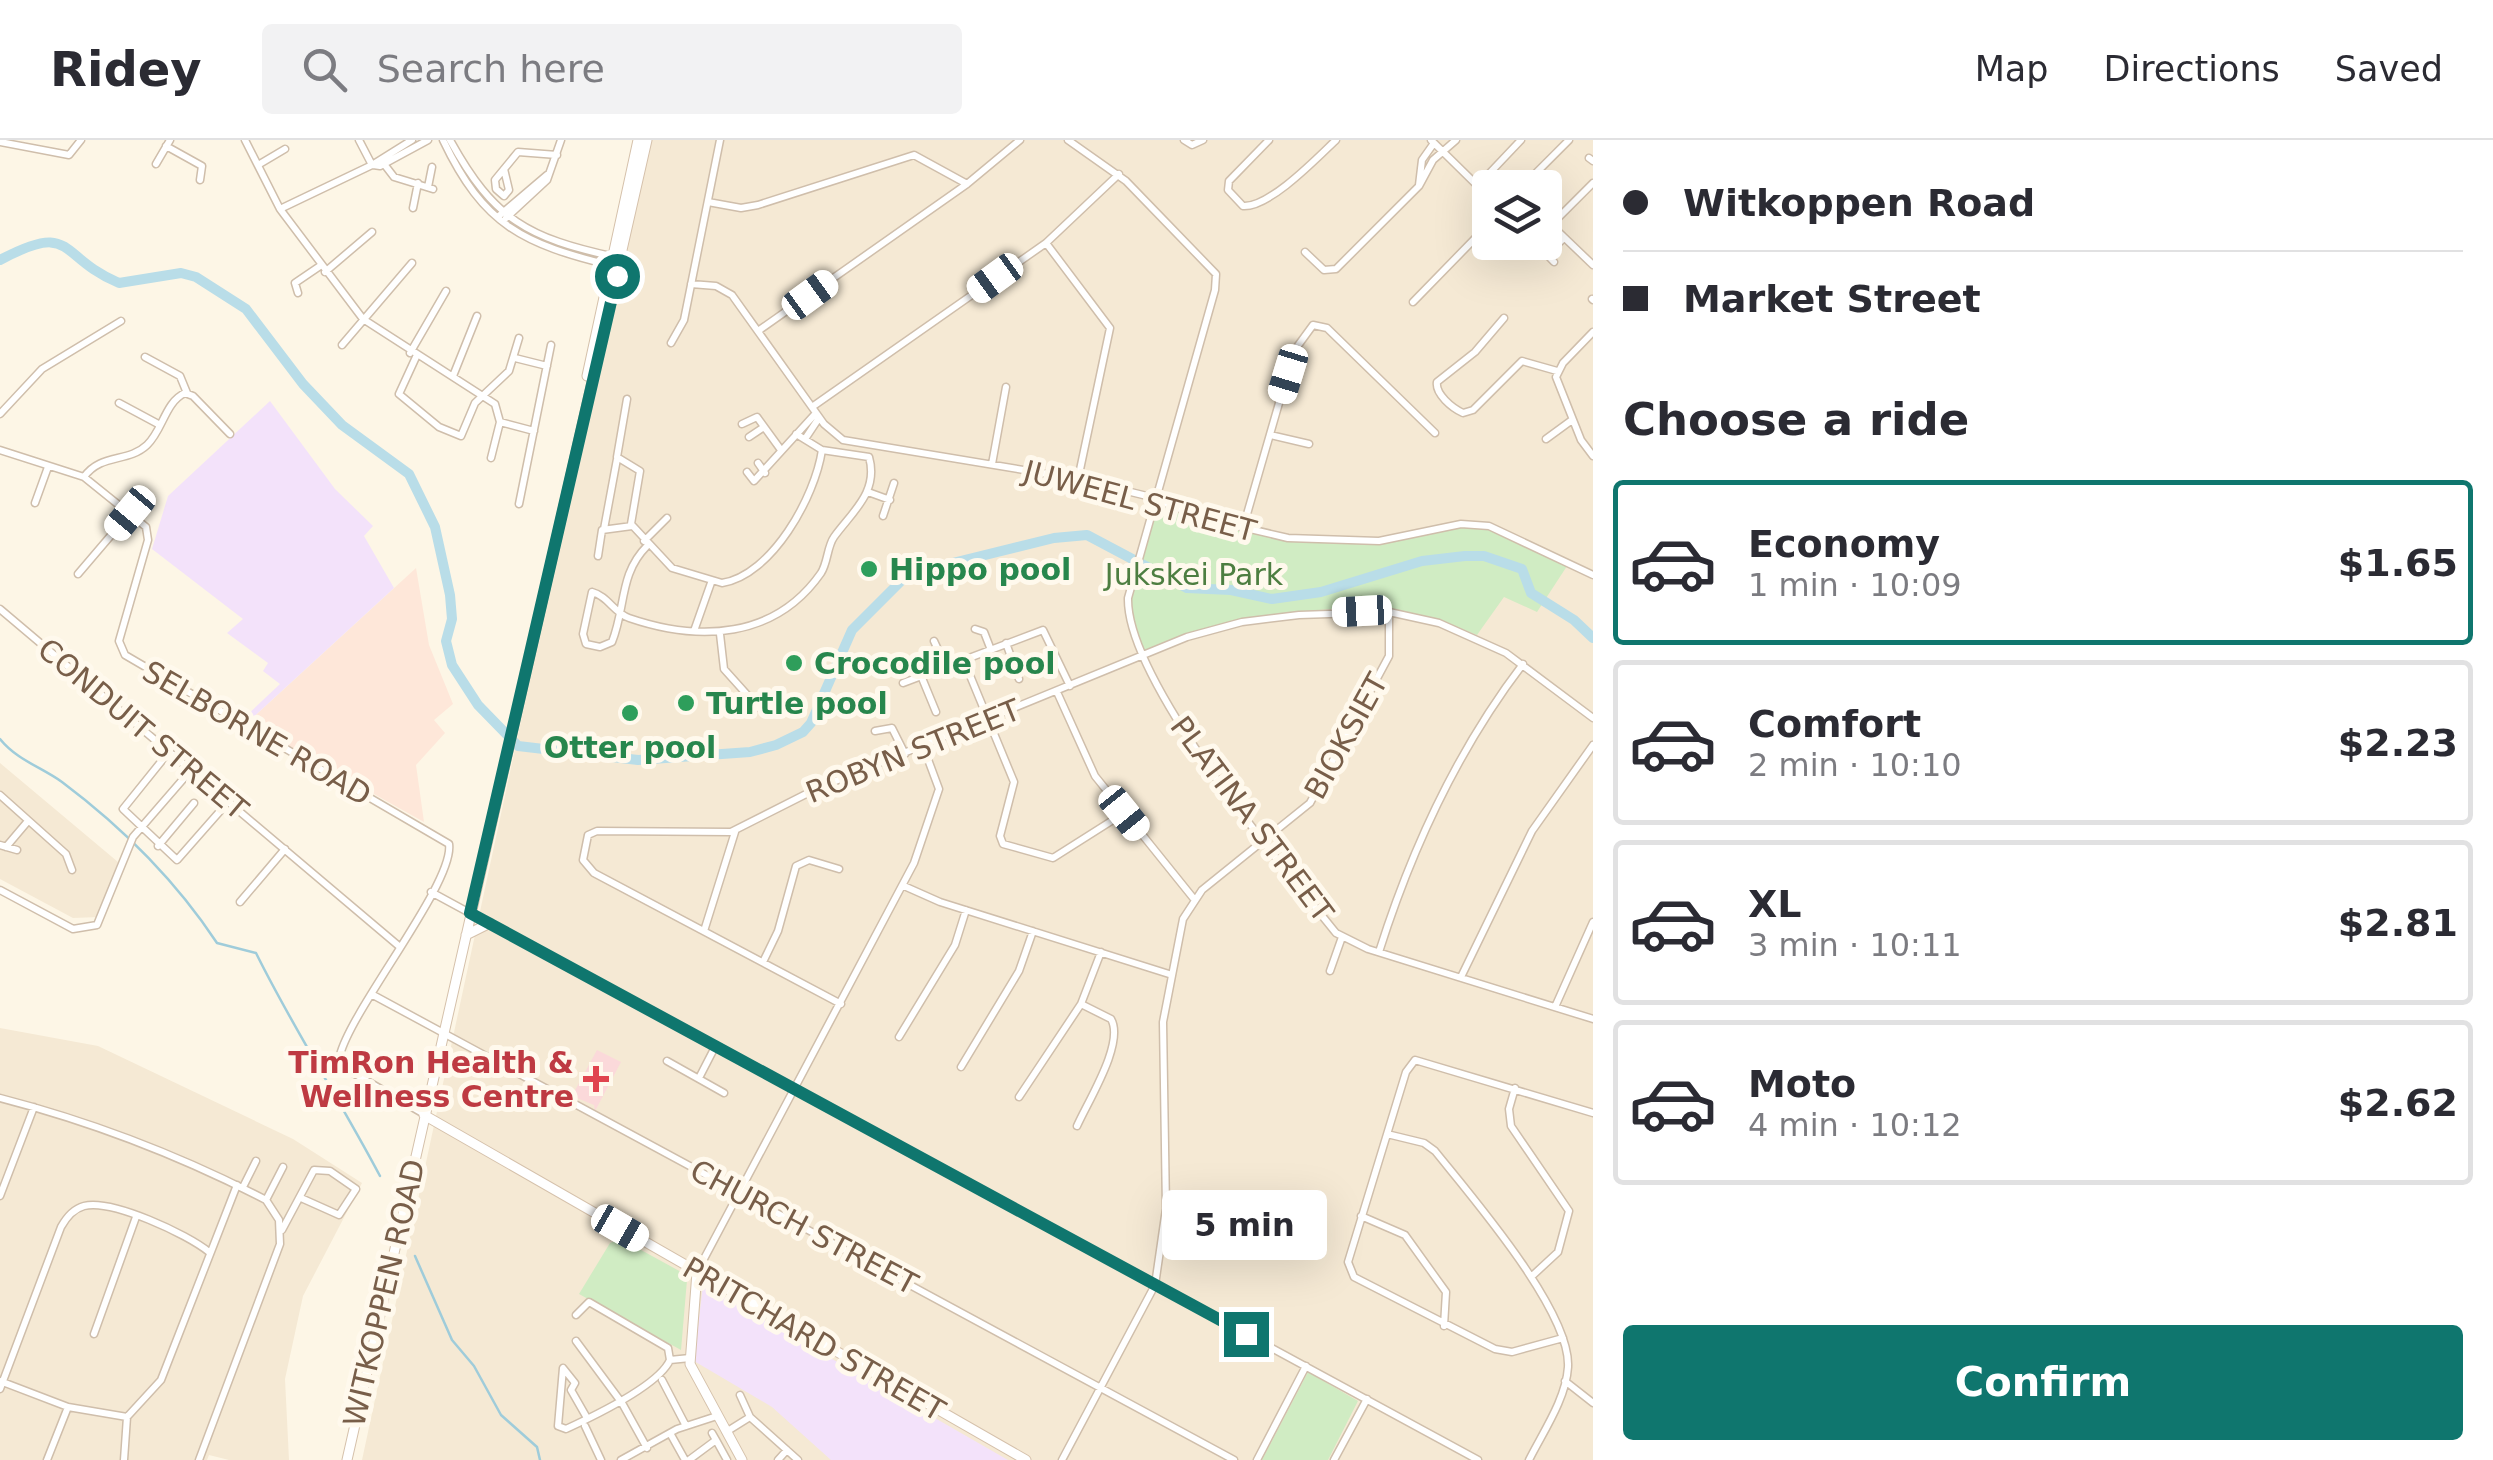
<!DOCTYPE html>
<html lang="en">
<head>
<meta charset="utf-8">
<style>
	:root { --surface:#fff; --page:#f2f2f3; --text:#2b2b33; --muted:#7c7c81; --line:#e1e1e2; --accent:#0f766e }
	body { margin:0; font-family:"DejaVu Sans",sans-serif; background:var(--page); color:var(--text); height:100vh; display:flex; flex-direction:column; font-size:38px; white-space:nowrap }
	* { box-sizing:border-box; margin:0 }
	p { font-size:32px; color:var(--muted) }
	.icon { flex:none; width:55px; height:55px; fill:none; stroke:currentColor; stroke-width:2; stroke-linecap:round; stroke-linejoin:round }
	.map { position:relative; flex:1; overflow:hidden }
	.side { display:flex; flex-direction:column; background:var(--surface); width:900px }
	.side>* { flex:none }
	.guide { display:grid; align-content:center; height:220px; padding:0 30px; background:var(--surface) }
	.tools { position:absolute; left:1472px; top:30px; display:grid; gap:20px }
	.tools a { display:grid; place-items:center; width:90px; height:90px; border-radius:10px; background:var(--surface); box-shadow:0 10px 40px #0002; font-size:50px }
	.end { position:absolute; width:45px; height:45px; margin:-22px; border:12px solid #0f766e; background:#fff; box-shadow:0 0 0 5px #fff }
	.from { border-radius:50% }
	.bubble { position:absolute; height:70px; border-radius:10px; background:var(--surface); box-shadow:0 10px 40px #0002; font-size:32px; font-weight:700; line-height:70px; text-align:center }
	.car { position:absolute; width:30px; height:60px; margin:-30px -15px; border-radius:12px; box-shadow:0 0 8px 2px #0007; background:linear-gradient(#fff 24%,#345 0 40%,#fff 0 76%,#345 0 86%,#fff 0) }
	.guide b { display:flex; align-items:center; gap:35px; height:95px; font-size:38px }
	.guide b+b { border-top:2px solid var(--line) }
	.guide i { width:25px; height:25px; background:var(--text) }
	ul { padding:0; list-style:none }
	li { display:flex; align-items:center; gap:30px; height:165px; margin:0 20px 15px; padding:0 10px; border:5px solid var(--line); border-radius:10px }
	li div { flex:1 }
	li b { display:block; font-size:38px }
	li em { font-style:normal; font-weight:700 }
	li.on { border-color:var(--accent) }
	li>.icon { width:90px; height:90px; stroke-width:1.5 }
	h2 { padding:0 30px; font-size:45px; line-height:120px }
	.button { display:flex; gap:20px; margin-top:auto; padding:20px 30px }
	.button a { flex:1; height:115px; border-radius:10px; background:var(--accent); color:#fff; font-size:40px; font-weight:700; line-height:115px; text-align:center }
	header { display:flex; align-items:center; gap:60px; box-sizing:border-box; height:140px; padding:0 50px; background:var(--surface); border-bottom:2px solid var(--line) }
	header strong { font-size:48px }
	nav { display:flex; gap:55px; margin-inline-start:auto; font-size:35px }
	.search { width:700px; height:90px; background:var(--page); display:flex; align-items:center; gap:25px; box-sizing:border-box; padding:0 35px; border-radius:10px; color:var(--muted); font-size:38px }
	main { display:flex; flex:1; min-height:0 }
	.map>svg:first-child { display:block }
	.residential { fill:#f5e9d4; fill-rule:evenodd }
	.commercial { fill:#fee7d9 }
	.education { fill:#f3e2fa }
	.medical { fill:#fbd9da }
	.green { fill:#d0ecc3 }
	.lines { fill:none; stroke-linecap:round; stroke-linejoin:round }
	.stream { stroke:#9fccda; stroke-width:2.5 }
	.river { stroke:#b9dde8; stroke-width:10 }
	.street-casing { stroke:#cfbeab; stroke-width:9 }
	.secondary-casing { stroke:#d5c1ab; stroke-width:11 }
	.street { stroke:#fff; stroke-width:6 }
	.secondary { stroke:#fff; stroke-width:9 }
	.route { stroke:#0f766e; stroke-width:12 }
	.leisure-dot { fill:#2e9e5b; stroke:#fff9ed; stroke-width:4 }
	.health-dot { fill:#e0444e; stroke:#fff9ed; stroke-width:4 }
	.labels { text-anchor:middle; dominant-baseline:central; stroke-width:10; stroke-linejoin:round; paint-order:stroke }
	.street-label { font-size:30px; fill:#785e49; stroke:#fff9ed }
	.leisure-label { font-size:30px; font-weight:bold; fill:#27864d; stroke:#fff9ed; text-anchor:start }
	.park-label { font-size:30px; fill:#4d7e41; stroke:#fff9ed }
	.health-label { font-size:30px; font-weight:bold; fill:#be3a42; stroke:#fff9ed; text-anchor:end }
</style>
</head>
<body>
<header>
<strong>Ridey</strong>
<div class="search"><svg class="icon" aria-label="search" viewBox="0 0 24 24"><circle cx="10" cy="10" r="6"/><path d="M15 15l6 6"/></svg>Search here</div>
<nav><a>Map</a><a>Directions</a><a>Saved</a></nav>
</header>
<main>
<div class="map">
<svg width="1593" height="1320" viewBox="0 0 1593 1320">
	<rect width="100%" height="100%" fill="#fdf6e6"/>
	<path class="residential" d="M 646,0 L 1593,0 L 1593,1320 L 362,1320 ZM 1490,48 L 1545,48 L 1545,102 L 1490,102 Z
		M 0,623 L 118,722 L 99,777 L 73,778 L 0,739 Z
		M 0,888 L 98,906 L 293,999 L 362,1043 L 303,1156 L 285,1239 L 289,1320 L 229,1320 L 209,1315 L 207,1320 L 0,1320 Z"/>
	<path class="commercial" d="M 416,428 L 429,505 L 453,564 L 434,580 L 445,593 L 416,625 L 424,682 L 247,583 Z"/>
	<path class="education" d="M 270,261 L 335,349 L 373,386 L 364,396 L 394,448 L 249,581 L 243,579 L 280,544 L 263,531 L 268,523 L 227,493 L 243,479 L 152,409 L 168,356 Z
		M 703,1145 L 1008,1320 L 831,1320 L 772,1267 L 694,1221 Z"/>
	<path class="medical" d="M 597,910 L 621,922 L 595,971 L 594,965 L 572,956 Z"/>
	<path class="green" d="M 1155,358 C 1220,379 1287,404 1356,401 C 1402,400 1446,380 1493,387 C 1518,391 1546,412 1569,423 L 1537,472 L 1504,457 L 1477,495 C 1362,446 1257,474 1144,512 L 1127,472 Z
		M 621,1099 L 683,1133 L 687,1140 L 681,1210 L 579,1154 L 610,1103 Z
		M 1308,1232 L 1358,1261 L 1328,1320 L 1262,1320 Z"/>
	<g class="lines">
		<path class="stream" d="M 0,599 C 17,620 41,627 62,642 C 122,687 176,741 217,803 L 256,813 C 294,890 340,960 380,1036
			M 415,1116 L 452,1200 L 474,1226 L 501,1275 L 537,1307 L 540,1320"/>
		<path class="river" d="M 0,120 C 75,80 57,117 119,143 L 181,133 L 196,137 L 246,169 L 303,244 L 342,285 L 409,334 L 435,387 L 450,455 L 452,479 L 446,501 L 452,525 L 478,565 L 518,606 L 638,620 L 750,612 L 776,605 L 803,592 L 811,583 L 852,490 L 908,434 L 1054,398 L 1087,395 L 1187,448 L 1231,450 L 1272,459 L 1321,452 L 1422,421 L 1465,416 L 1484,416 L 1522,429 L 1531,453 L 1574,480 L 1593,498"/>
		<g class="street-casing">
			<path id="street" d="M 245,0 L 280,69 L 363,179 L 495,264 L 500,282 L 491,318
				M 359,0 L 372,25
				M 443,0 C 484,86 523,104 613,126
				M 450,0 C 494,80 528,98 615,117
				M 1068,0 L 1126,41 L 1216,134 L 1215,150 L 1128,458 C 1126,540 1282,726 1336,793 L 1368,809 L 1593,879
				M 1184,0 L 1192,5 L 1203,0
				M 1269,0 L 1229,41 L 1228,50 L 1243,66 C 1269,68 1317,18 1336,0
				M 1431,0 L 1490,58
				M 0,2 L 69,15 L 81,0
				M 166,6 L 202,26 L 200,40
				M 1589,18 L 1593,21
				M 156,24 L 170,0
				M 384,24 L 394,37 L 433,49
				M 258,25 L 285,9
				M 373,25 L 380,26 L 428,0
				M 504,29 L 509,50 L 504,56 L 496,49 L 495,40 L 518,12 L 557,15
				M 1484,39 L 1521,0
				M 1419,45 L 1422,20 L 1434,3
				M 428,47 L 432,27
				M 1521,48 L 1569,0
				M 708,62 L 741,68 L 758,65 L 914,15 L 967,44
				M 413,68 L 418,43
				M 280,69 L 372,25 L 412,0
				M 500,75 L 547,35
				M 506,78 L 547,40 L 561,0
				M 1545,79 L 1593,125
				M 1551,85 L 1593,43
				M 1535,102 L 1554,122
				M 1046,103 L 1110,188 L 1078,339
				M 1305,112 L 1324,130 L 1336,129 L 1419,46 L 1433,20 L 1456,0
				M 1547,114 L 1564,98
				M 325,132 L 372,92
				M 691,144 L 716,146 L 732,155 L 824,284 L 843,300 L 1078,339 L 1147,356 L 1203,378 L 1288,398 L 1379,401 L 1461,384 L 1489,386 L 1593,435
				M 298,153 L 295,143 L 320,126
				M 1592,159 L 1593,160
				M 1413,162 L 1490,83
				M 1504,178 L 1475,212 L 1437,242 C 1435,254 1452,268 1463,273 L 1473,270 L 1522,221 L 1557,231
				M 758,191 L 967,44 L 1020,0
				M 1593,192 L 1563,223 L 1556,237 L 1581,300 L 1593,316
				M 671,203 L 684,180 L 720,0
				M 342,205 L 412,123
				M 410,213 L 446,151
				M 145,217 L 180,236 L 187,253
				M 416,217 L 399,254 L 439,287 L 461,296 L 475,263 L 509,231 L 519,198
				M 515,218 L 547,226
				M 453,236 L 477,176
				M 627,259 L 617,317 L 640,331 L 631,384 L 672,428 L 722,443 C 772,435 815,357 822,310
				M 119,263 L 160,285
				M 812,267 L 1046,103 L 1119,34
				M 0,274 L 42,229 L 121,181
				M 500,282 L 534,291
				M 742,284 L 757,277 L 781,310
				M 796,294 L 822,310
				M 1270,295 L 1309,304
				M 749,297 L 764,287
				M 805,299 L 819,278
				M 1546,299 L 1572,280
				M 0,310 L 84,337 L 146,387 L 148,400 L 119,501 L 125,515 L 449,704 C 455,742 352,868 340,915 L 348,930 L 424,974
				M 758,323 L 765,333
				M 992,324 L 1006,247
				M 747,332 L 754,341 L 816,273
				M 84,337 C 101,313 128,323 147,305 C 163,290 165,262 185,253 L 193,256 L 230,294
				M 868,352 L 890,360
				M 35,363 L 48,327
				M 519,364 L 551,205
				M 883,376 L 894,343
				M 1243,388 L 1294,211 L 1313,185 L 1327,188 L 1435,293
				M 604,389 L 617,319
				M 644,401 L 667,378
				M 647,406 C 619,434 626,467 612,502 L 600,507 L 586,504 L 583,494 L 592,452 C 608,456 614,473 629,478 C 699,502 775,499 821,433 C 828,422 827,407 834,397 C 852,372 879,352 869,317 L 822,310
				M 598,416 L 602,390 L 632,386
				M 78,434 L 130,373
				M 0,469 L 400,807
				M 975,489 L 984,492 L 991,510
				M 694,491 L 712,440
				M 720,494 L 724,529 L 759,568
				M 934,501 L 946,527
				M 1006,503 L 1019,539
				M 964,521 L 1014,642 L 1000,696 L 1003,704 L 1053,718 L 1124,673
				M 922,538 L 936,572
				M 903,543 L 1043,490 L 1070,546
				M 1057,552 L 1095,636 L 1194,759
				M 875,591 L 892,588 L 905,614
				M 164,618 L 123,669 L 177,720 L 221,670
				M 0,655 L 66,714 L 72,730
				M 0,705 L 17,710
				M 158,706 L 194,663
				M 6,707 L 28,681
				M 904,746 L 940,762 L 1169,834
				M 0,750 L 73,789 L 97,785 L 133,697 L 191,630
				M 431,752 L 1478,1320
				M 240,762 L 285,709
				M 704,791 L 735,692
				M 1379,812 C 1411,711 1458,609 1523,524
				M 763,822 L 778,791 L 796,726 L 809,720 L 839,729
				M 1330,831 L 1342,797
				M 1461,837 L 1532,691 L 1593,605
				M 373,855 L 1234,1320
				M 841,864 L 594,733 L 583,720 L 588,695 L 597,691 L 731,692 L 816,649 L 1187,497 L 1242,482 L 1299,475 L 1389,472 L 1439,483 L 1506,513 L 1593,578
				M 1555,867 L 1593,782
				M 899,897 L 955,805 L 966,770
				M 667,921 L 724,953
				M 961,927 L 1019,831 L 1033,791
				M 699,938 L 716,905
				M 1515,948 L 1509,969 L 1511,986 L 1569,1071 L 1558,1112 L 1531,1137
				M 1019,957 L 1081,864 L 1101,812
				M 0,958 C 93,982 181,1016 266,1060 L 279,1080 L 280,1104 L 199,1320
				M 1077,986 C 1088,961 1125,903 1111,879 L 1081,864
				M 1387,994 L 1424,1003 L 1435,1011 C 1471,1056 1571,1171 1568,1227 C 1566,1259 1543,1292 1529,1320
				M 243,1047 L 256,1021
				M 0,1056 L 34,967
				M 266,1060 L 283,1027
				M 1361,1076 L 1405,1095 L 1446,1152 L 1444,1186
				M 282,1090 L 314,1030 L 330,1031 L 356,1049 L 339,1075 L 301,1058
				M 697,1132 L 914,723 L 939,649 L 923,606
				M 576,1175 L 589,1162 L 668,1208 L 670,1220 L 690,1218
				M 94,1194 L 136,1077
				M 1563,1198 L 1512,1212 L 1495,1209 L 1354,1137 L 1348,1122 L 1406,932 L 1415,920 L 1593,973
				M 576,1201 L 619,1259
				M 662,1240 L 686,1286
				M 0,1241 L 68,1267 L 127,1277 L 161,1240 L 237,1045
				M 1565,1241 L 1593,1263
				M 0,1249 L 61,1087 C 66,1078 73,1069 84,1066 C 112,1059 187,1094 209,1112
				M 740,1255 L 750,1277
				M 622,1263 L 647,1308
				M 587,1278 L 571,1250 L 575,1243 L 563,1228 L 558,1286 L 566,1289 C 592,1277 659,1245 670,1220
				M 585,1286 L 601,1320
				M 726,1292 L 750,1277 L 798,1320
				M 670,1293 L 685,1320
				M 716,1300 L 727,1320
				M 47,1320 L 68,1267
				M 124,1320 L 127,1277
				M 621,1320 L 677,1289 L 717,1276
				M 689,1320 L 716,1300 L 712,1293
				M 778,1320 L 787,1310
				M 1062,1320 L 1155,1145 L 1166,1069 L 1163,882 L 1183,779 L 1202,750 L 1310,663 L 1389,516 L 1389,472
				M 1257,1320 L 1306,1226
				M 1334,1320 L 1367,1259"/>
		</g>
		<g class="secondary-casing">
			<path id="secondary" d="M 587,236 L 638,0
				M 466,795 L 490,783
				M 424,975 L 1026,1320
				M 697,1132 L 690,1224 L 742,1320
				M 347,1320 L 647,0"/>
		</g>
		<use href="#street" class="street"/>
		<use href="#secondary" class="secondary"/>
	</g>
	<g class="lines">
		<path class="route" d="M 617,136 L 470,773 L 1246,1194"/>
	</g>
	<g class="leisure-dot">
		<circle cx="869" cy="429" r="10"/>
		<circle cx="794" cy="523" r="10"/>
		<circle cx="686" cy="563" r="10"/>
		<circle cx="630" cy="573" r="10"/>
	</g>
	<path class="health-dot" d="M591 924h10v10h10v10h-10v10h-10v-10h-10v-10h10z"/>
	<g class="labels">
		<g class="street-label">
			<text transform="translate(1140 361) rotate(15)">JUWEEL STREET</text>
			<text transform="translate(143 589) rotate(40)">CONDUIT STREET</text>
			<text transform="translate(257 593) rotate(30)">SELBORNE ROAD</text>
			<text transform="translate(1346 596) rotate(-61)">BIOKSIET</text>
			<text transform="translate(913 611) rotate(-22)">ROBYN STREET</text>
			<text transform="translate(1252 679) rotate(53)">PLATINA STREET</text>
			<text transform="translate(804 1087) rotate(28)">CHURCH STREET</text>
			<text transform="translate(384 1153) rotate(-77)">WITKOPPEN ROAD</text>
			<text transform="translate(814 1199) rotate(30)">PRITCHARD STREET</text>
		</g>
		<g class="leisure-label">
			<text x="889" y="429">Hippo pool</text>
			<text x="814" y="523">Crocodile pool</text>
			<text x="706" y="563">Turtle pool</text>
			<text x="630" y="607" text-anchor="middle">Otter pool</text>
		</g>
		<g class="park-label">
			<text x="1194" y="434">Jukskei Park</text>
		</g>
		<g class="health-label">
			<text x="574" y="922">TimRon Health &amp;<tspan x="574" dy="34">Wellness Centre</tspan></text>
		</g>
	</g>
</svg>
<div class="tools">
<a><svg class="icon" aria-label="layers" viewBox="0 0 24 24"><path d="M12 4l9 5-9 5-9-5zM3 14l9 5 9-5"/></svg></a>
</div>
<i class="end from" style="left:617px;top:136px"></i>
<i class="end" style="left:1246px;top:1194px"></i>
<div class="bubble" style="left:1162px;top:1050px;width:165px">5 min</div>
<i class="car" style="left:995px;top:138px;rotate:234deg"></i>
<i class="car" style="left:810px;top:155px;rotate:54deg"></i>
<i class="car" style="left:1288px;top:234px;rotate:197deg"></i>
<i class="car" style="left:130px;top:373px;rotate:220deg"></i>
<i class="car" style="left:1362px;top:471px;rotate:267deg"></i>
<i class="car" style="left:1124px;top:673px;rotate:141deg"></i>
<i class="car" style="left:620px;top:1088px;rotate:120deg"></i>
</div>
<section class="side">
<div class="guide">
<b><i class="from"></i>Witkoppen Road</b>
<b><i></i>Market Street</b>
</div>
<h2>Choose a ride</h2>
<ul>
<li class="on"><svg class="icon" aria-label="car" viewBox="0 0 24 24"><path d="M5 17H2v-5l4-1 3-4h7l3 4 3 1v5h-3M9 17h6M6 11h13"/><circle cx="7" cy="17" r="2"/><circle cx="17" cy="17" r="2"/></svg><div><b>Economy</b><p>1 min · 10:09</p></div><em>$1.65</em></li>
<li><svg class="icon" aria-label="car" viewBox="0 0 24 24"><path d="M5 17H2v-5l4-1 3-4h7l3 4 3 1v5h-3M9 17h6M6 11h13"/><circle cx="7" cy="17" r="2"/><circle cx="17" cy="17" r="2"/></svg><div><b>Comfort</b><p>2 min · 10:10</p></div><em>$2.23</em></li>
<li><svg class="icon" aria-label="car" viewBox="0 0 24 24"><path d="M5 17H2v-5l4-1 3-4h7l3 4 3 1v5h-3M9 17h6M6 11h13"/><circle cx="7" cy="17" r="2"/><circle cx="17" cy="17" r="2"/></svg><div><b>XL</b><p>3 min · 10:11</p></div><em>$2.81</em></li>
<li><svg class="icon" aria-label="car" viewBox="0 0 24 24"><path d="M5 17H2v-5l4-1 3-4h7l3 4 3 1v5h-3M9 17h6M6 11h13"/><circle cx="7" cy="17" r="2"/><circle cx="17" cy="17" r="2"/></svg><div><b>Moto</b><p>4 min · 10:12</p></div><em>$2.62</em></li>
</ul>
<div class="button"><a>Confirm</a></div>
</section>
</main>
</body>
</html>
